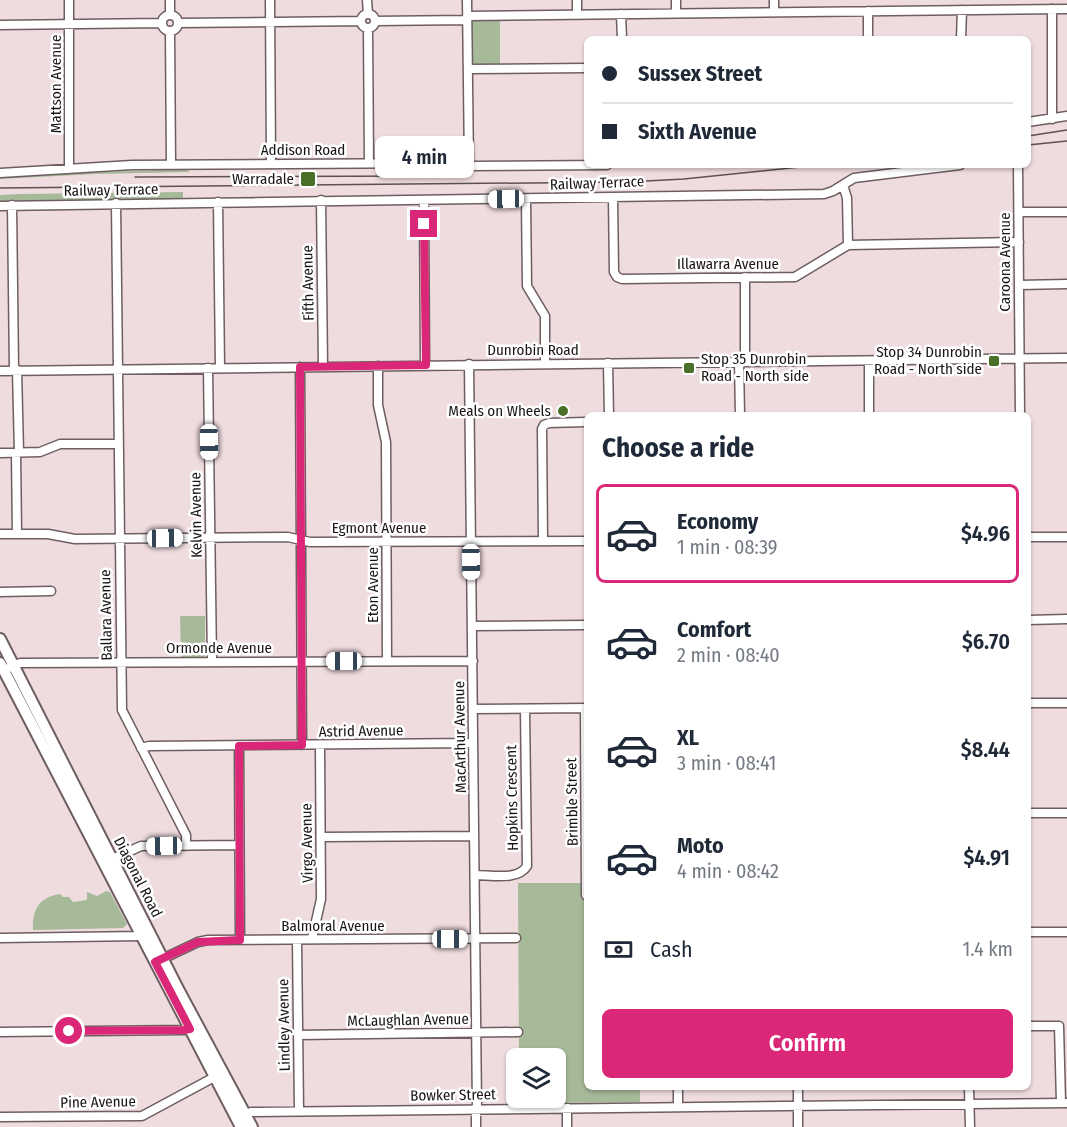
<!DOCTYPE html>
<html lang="en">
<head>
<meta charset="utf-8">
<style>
	:root { --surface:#fff; --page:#f6f6f7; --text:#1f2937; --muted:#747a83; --line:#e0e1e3; --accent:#db2777 }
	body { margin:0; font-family:"Fira Sans Condensed",sans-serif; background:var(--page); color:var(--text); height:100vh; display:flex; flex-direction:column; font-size:22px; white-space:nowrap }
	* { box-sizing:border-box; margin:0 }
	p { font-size:20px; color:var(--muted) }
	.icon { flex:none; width:33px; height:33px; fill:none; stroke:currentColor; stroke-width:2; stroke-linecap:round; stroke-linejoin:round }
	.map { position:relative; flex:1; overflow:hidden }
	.sheet { position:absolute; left:584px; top:412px; width:447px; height:678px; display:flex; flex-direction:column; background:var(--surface); border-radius:9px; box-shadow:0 2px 4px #0004 }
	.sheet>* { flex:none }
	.top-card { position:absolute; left:584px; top:36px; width:447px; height:132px; border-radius:9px; box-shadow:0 2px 4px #0004; display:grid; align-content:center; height:132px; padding:0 18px; background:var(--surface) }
	.fabs { position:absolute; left:506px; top:1048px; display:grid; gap:12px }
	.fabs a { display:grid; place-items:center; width:60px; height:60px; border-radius:9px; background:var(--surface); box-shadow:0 2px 4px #0004; font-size:30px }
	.end { position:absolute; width:27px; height:27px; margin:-14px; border:8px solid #db2777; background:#fff; box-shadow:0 0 0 3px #fff }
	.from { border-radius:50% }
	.bubble { position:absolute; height:42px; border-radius:9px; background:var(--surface); box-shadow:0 2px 4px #0004; font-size:20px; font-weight:600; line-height:42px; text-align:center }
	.car { position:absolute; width:18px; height:36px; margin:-18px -9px; border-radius:8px; box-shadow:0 0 4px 2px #0007; background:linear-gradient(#fff 24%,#345 0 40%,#fff 0 76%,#345 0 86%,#fff 0) }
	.top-card b { display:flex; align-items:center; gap:21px; height:57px; font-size:22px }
	.top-card b+b { border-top:2px solid var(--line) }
	.top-card i { width:15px; height:15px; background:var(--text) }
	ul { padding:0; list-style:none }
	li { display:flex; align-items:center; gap:18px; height:99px; margin:0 12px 9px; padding:0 6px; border:3px solid transparent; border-radius:9px }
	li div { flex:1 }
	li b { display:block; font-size:22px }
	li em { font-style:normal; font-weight:600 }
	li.on { border-color:var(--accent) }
	li>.icon { width:54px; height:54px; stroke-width:1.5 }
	h2 { padding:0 18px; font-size:27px; line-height:72px }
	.pay { display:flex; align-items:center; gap:15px; height:66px; padding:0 18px; font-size:22px }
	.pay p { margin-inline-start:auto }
	.button { display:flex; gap:12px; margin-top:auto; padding:12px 18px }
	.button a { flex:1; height:69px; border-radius:9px; background:var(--accent); color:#fff; font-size:24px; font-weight:600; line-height:69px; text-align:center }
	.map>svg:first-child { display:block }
	.green { fill:#a6b999 }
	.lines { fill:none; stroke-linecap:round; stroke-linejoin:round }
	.minor-casing { stroke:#6e5e60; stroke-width:11 }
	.major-casing { stroke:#6e5e60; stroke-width:14 }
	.minor { stroke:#fff; stroke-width:8 }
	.major { stroke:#fff; stroke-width:10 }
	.rail { stroke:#5c5253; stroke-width:1.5 }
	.route { stroke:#db2777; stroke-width:8 }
	.poi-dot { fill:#4a6f29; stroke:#fff; stroke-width:2 }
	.labels { text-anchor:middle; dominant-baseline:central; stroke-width:5; stroke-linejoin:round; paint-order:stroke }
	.street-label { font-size:15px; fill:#1a1415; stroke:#fff }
	.poi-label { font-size:15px; fill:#1a1415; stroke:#fff; text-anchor:end }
</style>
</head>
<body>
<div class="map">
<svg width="1067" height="1127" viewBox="0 0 1067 1127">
	<rect width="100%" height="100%" fill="#efdcdf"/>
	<path class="green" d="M 474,19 L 500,19 L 500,65 L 475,65 L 471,62 L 471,22 Z
		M 186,169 L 190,172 L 96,174 L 0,179 L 0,176 Z
		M 183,192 L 183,199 L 0,202 L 0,195 L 19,194 Z
		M 180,616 L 205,616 L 205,658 L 181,659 Z
		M 518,883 L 581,883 L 582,896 L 586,897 L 586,1088 L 640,1088 L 640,1102 L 540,1103 L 540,1098 L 555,1098 L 555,1059 L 519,1059 Z
		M 106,891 L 110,892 L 127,924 L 123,928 L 33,930 C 32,910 39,897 60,894 L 63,897 L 69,897 L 73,902 L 87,900 L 87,892 L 97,896 Z"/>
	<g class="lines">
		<g class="minor-casing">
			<path id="minor" d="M 170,0 L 170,15
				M 270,0 L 271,164
				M 367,0 L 368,14
				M 467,0 L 469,166
				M 676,0 L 676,13
				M 774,0 L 774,12
				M 1052,9 L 1052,119
				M 868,11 L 868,39
				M361 21a7 7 0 1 1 14 0a7 7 0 1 1-14 0Z
				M 577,14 L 577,0
				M 621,14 L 622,39
				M162 23a8 8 0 1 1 16 0a8 8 0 1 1-16 0Z
				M 467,16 L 1067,9
				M 375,21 L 467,20
				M 178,23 L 361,21
				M 0,25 L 162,23
				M 368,29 L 369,163
				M 170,31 L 171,165
				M 961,39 L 962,10
				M 468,69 L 586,68
				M 1028,122 L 1067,116
				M 1018,165 L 1020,416
				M 69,169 L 69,0
				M 0,173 L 132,165 L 434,163 L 469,166 L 607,165
				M 843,185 L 847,198 L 848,245
				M 613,198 L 614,272 L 617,277 L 622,279 L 795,277 L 848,245 L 1019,242
				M 526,199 L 527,286 L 545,316 L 545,364
				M 321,200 L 323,366
				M 424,200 L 425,365
				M 218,202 L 220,368
				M 116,203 L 122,710 L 186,835 L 186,846
				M 12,205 L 14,370
				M 0,206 L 824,194 L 833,191 L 854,178 L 960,165
				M 1019,212 L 1067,212
				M 1019,285 L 1067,284
				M 869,361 L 869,416
				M 739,362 L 740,416
				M 745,362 L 745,277
				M 608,363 L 609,416
				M 469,364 L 477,1108
				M 378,366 L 378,405 L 386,442 L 387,661
				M 300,367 L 302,745
				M 208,368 L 212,662
				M 17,370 L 19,453
				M 0,371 L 1067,358
				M 0,453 L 40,452 L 60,444 L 118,444
				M 16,453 L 17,534
				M 0,534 L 48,534 L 75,539 L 288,537 L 310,542 L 586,541
				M 1028,537 L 1067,537
				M 543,541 L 542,429 L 544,425 L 549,423 L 586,422
				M 0,592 L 51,591
				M 1028,620 L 1067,619
				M 472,626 L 586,625
				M 4,670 L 20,663 L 473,661
				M 1028,703 L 1067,703
				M 585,708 L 586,895
				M 473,709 L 586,708
				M 239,746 L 240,940
				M 141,748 L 149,746 L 473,743
				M 1028,813 L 1067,813
				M 321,837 L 474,836
				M 108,861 L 141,846 L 239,845
				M 475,875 C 491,875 518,881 527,866 L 525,709
				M 1028,932 L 1067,932
				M 0,938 L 141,936 L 146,934
				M 312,939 L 321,899 L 320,746
				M 297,940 L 299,1111
				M 158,961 L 198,942 L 208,940 L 516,938
				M 1028,1026 L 1059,1026 L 1061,1103
				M 0,1032 L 184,1030 L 194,1027
				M 298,1035 L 518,1032
				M 678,1088 L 678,1107
				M 798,1088 L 798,1127
				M 969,1088 L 970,1127
				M 476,1108 L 476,1127
				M 567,1108 L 567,1127
				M 240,1116 L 251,1112 L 1067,1103
				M 0,1117 L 142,1116 L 220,1074"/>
		</g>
		<g class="major-casing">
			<path id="major" d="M 0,639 L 178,989 L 252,1127
				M 0,663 L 241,1127"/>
		</g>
		<use href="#minor" class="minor"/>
		<use href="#major" class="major"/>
		<path class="rail" d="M 1028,136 L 1067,130
			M 1028,145 L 1067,141
			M 135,177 L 444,176
			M 0,188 L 627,182 L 684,179 L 819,165"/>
	</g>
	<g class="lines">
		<path class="route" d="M 69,1031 L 184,1030 L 190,1029 L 155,962 L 198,942 L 240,940 L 239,746 L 302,745 L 300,367 L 426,365 L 424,224"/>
	</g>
	<g class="poi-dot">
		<rect x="300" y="171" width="16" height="16" rx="3"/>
		<rect x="988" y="355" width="12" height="12" rx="3"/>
		<rect x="683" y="362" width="12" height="12" rx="3"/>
		<circle cx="563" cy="411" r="6"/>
	</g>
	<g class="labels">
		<g class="street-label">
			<text transform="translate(56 84) rotate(-90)">Mattson Avenue</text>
			<text x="303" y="150">Addison Road</text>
			<text transform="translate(597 183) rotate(-2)">Railway Terrace</text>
			<text transform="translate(111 190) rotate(-1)">Railway Terrace</text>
			<text transform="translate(1005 262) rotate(-90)">Caroona Avenue</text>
			<text x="728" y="264">Illawarra Avenue</text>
			<text transform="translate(308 283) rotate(-91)">Fifth Avenue</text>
			<text x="533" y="350">Dunrobin Road</text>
			<text transform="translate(196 515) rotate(-91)">Kelvin Avenue</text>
			<text x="379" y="528">Egmont Avenue</text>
			<text transform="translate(373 585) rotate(-90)">Eton Avenue</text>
			<text transform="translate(106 615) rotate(-91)">Ballara Avenue</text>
			<text x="219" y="648">Ormonde Avenue</text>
			<text transform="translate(361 731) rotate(-1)">Astrid Avenue</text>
			<text transform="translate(460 737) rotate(-91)">MacArthur Avenue</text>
			<text transform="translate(512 798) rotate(-91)">Hopkins Crescent</text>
			<text transform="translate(572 802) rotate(-91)">Brimble Street</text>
			<text transform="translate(307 843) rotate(-91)">Virgo Avenue</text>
			<text transform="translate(138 877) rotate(63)">Diagonal Road</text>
			<text x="333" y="926">Balmoral Avenue</text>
			<text transform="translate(408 1020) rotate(-1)">McLaughlan Avenue</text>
			<text transform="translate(284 1025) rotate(-91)">Lindley Avenue</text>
			<text transform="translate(453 1095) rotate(-1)">Bowker Street</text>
			<text transform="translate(98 1102) rotate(-1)">Pine Avenue</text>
		</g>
		<g class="poi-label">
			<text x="294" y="179">Warradale</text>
			<text x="982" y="352">Stop 34 Dunrobin<tspan x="982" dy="17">Road - North side</tspan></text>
			<text x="701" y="359" text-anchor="start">Stop 35 Dunrobin<tspan x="701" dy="17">Road - North side</tspan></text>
			<text x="551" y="411">Meals on Wheels</text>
		</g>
	</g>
</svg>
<div class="fabs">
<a><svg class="icon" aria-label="layers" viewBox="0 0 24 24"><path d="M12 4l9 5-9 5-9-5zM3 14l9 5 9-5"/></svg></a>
</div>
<i class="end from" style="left:69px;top:1031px"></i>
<i class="end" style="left:424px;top:224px"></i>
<div class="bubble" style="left:375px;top:136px;width:99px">4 min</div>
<i class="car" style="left:506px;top:199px;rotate:269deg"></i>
<i class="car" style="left:209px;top:442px;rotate:179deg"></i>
<i class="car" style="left:165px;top:538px;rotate:89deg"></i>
<i class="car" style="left:471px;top:562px;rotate:179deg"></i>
<i class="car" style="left:344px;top:661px;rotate:270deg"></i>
<i class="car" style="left:164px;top:846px;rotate:269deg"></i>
<i class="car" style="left:450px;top:939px;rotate:90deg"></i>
<div class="top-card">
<b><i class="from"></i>Sussex Street</b>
<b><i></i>Sixth Avenue</b>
</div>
<section class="sheet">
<h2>Choose a ride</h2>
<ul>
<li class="on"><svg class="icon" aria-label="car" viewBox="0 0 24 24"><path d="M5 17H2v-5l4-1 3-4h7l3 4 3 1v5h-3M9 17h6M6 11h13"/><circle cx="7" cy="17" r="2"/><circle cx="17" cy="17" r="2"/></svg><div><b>Economy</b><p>1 min · 08:39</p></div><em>$4.96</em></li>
<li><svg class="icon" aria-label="car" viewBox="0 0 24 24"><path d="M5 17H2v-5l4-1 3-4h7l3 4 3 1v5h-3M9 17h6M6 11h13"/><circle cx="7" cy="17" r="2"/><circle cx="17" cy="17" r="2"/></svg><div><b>Comfort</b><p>2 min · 08:40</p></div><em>$6.70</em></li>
<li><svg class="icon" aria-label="car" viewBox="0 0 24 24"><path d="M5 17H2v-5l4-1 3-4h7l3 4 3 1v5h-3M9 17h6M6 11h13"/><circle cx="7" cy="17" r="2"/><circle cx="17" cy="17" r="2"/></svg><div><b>XL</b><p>3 min · 08:41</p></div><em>$8.44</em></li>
<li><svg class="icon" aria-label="car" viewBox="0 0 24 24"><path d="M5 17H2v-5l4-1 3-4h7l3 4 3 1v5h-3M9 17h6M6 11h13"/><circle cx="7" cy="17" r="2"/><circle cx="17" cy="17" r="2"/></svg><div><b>Moto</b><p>4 min · 08:42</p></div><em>$4.91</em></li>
</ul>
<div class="pay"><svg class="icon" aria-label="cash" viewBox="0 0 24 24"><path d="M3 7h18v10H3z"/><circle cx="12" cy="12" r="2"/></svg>Cash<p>1.4 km</p></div>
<div class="button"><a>Confirm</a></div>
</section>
</div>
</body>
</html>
